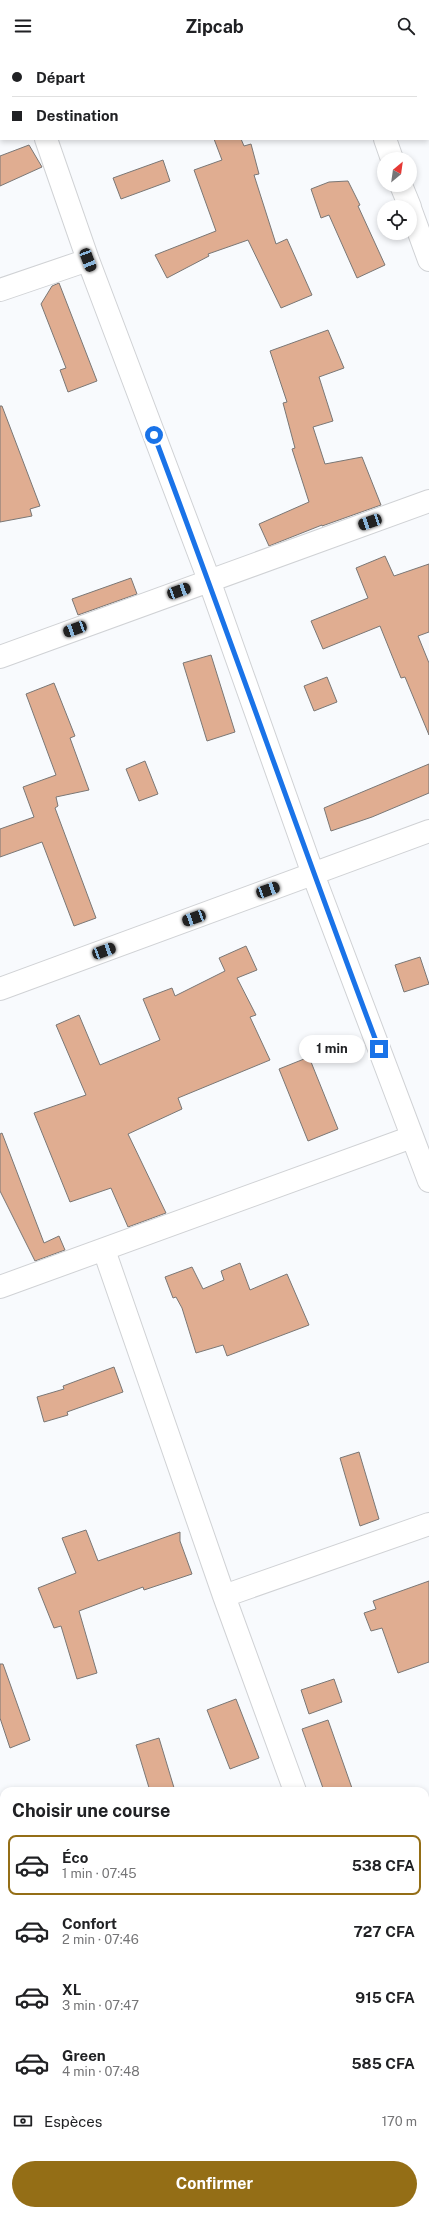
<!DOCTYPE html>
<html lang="fr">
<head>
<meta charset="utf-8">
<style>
	:root { --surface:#fff; --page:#f2f2f2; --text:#202124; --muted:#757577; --line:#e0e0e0; --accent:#946e16 }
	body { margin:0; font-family:"Public Sans",sans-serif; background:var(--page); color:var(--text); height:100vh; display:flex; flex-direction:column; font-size:15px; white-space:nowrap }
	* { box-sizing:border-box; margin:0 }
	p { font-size:13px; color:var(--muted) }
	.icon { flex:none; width:22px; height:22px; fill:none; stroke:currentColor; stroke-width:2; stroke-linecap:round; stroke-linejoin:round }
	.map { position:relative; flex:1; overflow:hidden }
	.drawer { position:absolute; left:0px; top:1735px; width:429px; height:428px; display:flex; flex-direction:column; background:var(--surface); border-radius:12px 12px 0 0; box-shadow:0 2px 6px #0003 }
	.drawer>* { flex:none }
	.hud { position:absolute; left:0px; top:0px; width:429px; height:88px; box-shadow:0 2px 6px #0003; display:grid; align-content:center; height:88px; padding:0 12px; background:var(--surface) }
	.needle { width:26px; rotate:29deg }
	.buttons { position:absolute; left:377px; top:100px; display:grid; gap:8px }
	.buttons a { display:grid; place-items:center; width:40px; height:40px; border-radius:50%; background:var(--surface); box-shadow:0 2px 6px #0003; font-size:20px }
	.end { position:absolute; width:18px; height:18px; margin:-9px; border:5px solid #1a73e8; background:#fff; box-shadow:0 0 0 2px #fff }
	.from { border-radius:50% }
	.bubble { position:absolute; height:28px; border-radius:14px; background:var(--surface); box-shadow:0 2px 6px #0003; font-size:13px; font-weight:700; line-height:28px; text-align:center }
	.car { position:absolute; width:12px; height:24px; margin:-12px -6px; border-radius:5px; box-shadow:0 0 3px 1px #0007; background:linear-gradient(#222 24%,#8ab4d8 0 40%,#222 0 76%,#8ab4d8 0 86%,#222 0) }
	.hud b { display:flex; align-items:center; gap:14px; height:38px; font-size:15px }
	.hud b+b { border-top:1px solid var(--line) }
	.hud i { width:10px; height:10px; background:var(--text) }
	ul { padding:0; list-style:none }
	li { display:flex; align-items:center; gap:12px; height:60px; margin:0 8px 6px; padding:0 4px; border:2px solid transparent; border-radius:8px }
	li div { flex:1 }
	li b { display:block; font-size:15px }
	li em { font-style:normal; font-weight:700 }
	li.on { border-color:var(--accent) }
	li>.icon { width:36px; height:36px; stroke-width:1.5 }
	h2 { padding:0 12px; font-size:18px; line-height:48px }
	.pay { display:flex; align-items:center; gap:10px; height:44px; padding:0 12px; font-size:15px }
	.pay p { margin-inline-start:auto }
	.primary-button { display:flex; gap:8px; margin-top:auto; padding:8px 12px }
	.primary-button a { flex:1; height:46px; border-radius:24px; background:var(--accent); color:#fff; font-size:16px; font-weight:700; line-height:46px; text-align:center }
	header { display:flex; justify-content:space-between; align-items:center; height:52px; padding:0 12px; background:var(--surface); font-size:18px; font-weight:700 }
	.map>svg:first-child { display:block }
	.commercial { fill:#ffeaef }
	.building { fill:#e0ad91; stroke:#7a7775 }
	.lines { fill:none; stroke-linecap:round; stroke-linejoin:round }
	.minor-casing { stroke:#d0d2d5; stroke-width:24 }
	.minor { stroke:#fff; stroke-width:22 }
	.route { stroke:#1a73e8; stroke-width:5 }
</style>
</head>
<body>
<header><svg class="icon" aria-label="menu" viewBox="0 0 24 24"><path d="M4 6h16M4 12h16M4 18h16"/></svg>Zipcab<svg class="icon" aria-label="search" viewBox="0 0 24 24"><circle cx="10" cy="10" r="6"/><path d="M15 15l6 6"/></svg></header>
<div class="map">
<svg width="429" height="2163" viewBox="0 0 429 2163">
	<rect width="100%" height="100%" fill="#f8fafd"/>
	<path class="commercial" d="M 4,1975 L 4,2159 L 98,2159 L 100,2163 L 0,2163 L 0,1977 Z"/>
	<path class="building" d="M 214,87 L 241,87 L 244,94 L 251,92 L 259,122 L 254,123 L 276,192 L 287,187 L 312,243 L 281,256 L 248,188 L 208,202 L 209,204 L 167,226 L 155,203 L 216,179 L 194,118 L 222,108 Z
		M 29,93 L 42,115 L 0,134 L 0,104 Z
		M 163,108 L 170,129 L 121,147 L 113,126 Z
		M 348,129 L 360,153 L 358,154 L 385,213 L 357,226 L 329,163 L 321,166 L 311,137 L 329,130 Z
		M 59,231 L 97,329 L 68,340 L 60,318 L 66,316 L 41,252 L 52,234 Z
		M 328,278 L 344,316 L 319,325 L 333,369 L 313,375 L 325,412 L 362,405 L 381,453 L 322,474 L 322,473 L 269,494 L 259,472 L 309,450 L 292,397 L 295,396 L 283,351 L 287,350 L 270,299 Z
		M 0,354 L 2,354 L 40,454 L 30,457 L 32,464 L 0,470 Z
		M 385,504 L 394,524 L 429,512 L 429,580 L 418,584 L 429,611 L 429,683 L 405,625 L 401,626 L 380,574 L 323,597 L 311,569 L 368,546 L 356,516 Z
		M 131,526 L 137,542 L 78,563 L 72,547 Z
		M 211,603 L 235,680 L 207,689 L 183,611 Z
		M 327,625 L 337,650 L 314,659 L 304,634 Z
		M 54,631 L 75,684 L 70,686 L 89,738 L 56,745 L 58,754 L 55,756 L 96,866 L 74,874 L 42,790 L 0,805 L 0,777 L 34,765 L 23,735 L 56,723 L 26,642 Z
		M 145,709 L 158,742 L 139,749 L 126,717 Z
		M 429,712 L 429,741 L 372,765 L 331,779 L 324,756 Z
		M 246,894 L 257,918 L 237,926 L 256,963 L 250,965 L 270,1008 L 178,1046 L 182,1057 L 128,1082 L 166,1161 L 128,1175 L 111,1136 L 70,1150 L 34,1061 L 86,1043 L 56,973 L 79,963 L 100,1013 L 160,988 L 143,947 L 172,936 L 175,944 L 225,919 L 219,906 Z
		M 420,905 L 429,932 L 404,940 L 395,913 Z
		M 309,1005 L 338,1077 L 308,1089 L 279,1017 Z
		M 2,1081 L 44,1191 L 59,1184 L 65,1198 L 35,1209 L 0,1139 L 0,1082 Z
		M 240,1211 L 250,1238 L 287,1222 L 309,1273 L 227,1304 L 223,1293 L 196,1301 L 182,1256 L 176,1245 L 173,1246 L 165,1225 L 192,1215 L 203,1237 L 224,1228 L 221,1219 Z
		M 114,1315 L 123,1340 L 67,1360 L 68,1363 L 44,1370 L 37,1345 L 64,1337 L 63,1334 Z
		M 359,1400 L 379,1467 L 360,1474 L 340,1406 Z
		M 86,1478 L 98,1509 L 180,1480 L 180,1489 L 192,1522 L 144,1538 L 143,1535 L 79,1559 L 97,1621 L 77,1627 L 61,1574 L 54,1576 L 38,1536 L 76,1521 L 62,1486 Z
		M 429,1529 L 429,1610 L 398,1621 L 382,1576 L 371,1579 L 364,1561 L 376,1557 L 373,1549 Z
		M 0,1612 L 3,1612 L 30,1688 L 10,1696 L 0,1666 Z
		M 334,1627 L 342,1650 L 309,1662 L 301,1638 Z
		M 236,1647 L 259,1706 L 230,1717 L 207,1658 Z
		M 328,1668 L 353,1739 L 324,1739 L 302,1677 Z
		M 159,1686 L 175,1739 L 150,1739 L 136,1693 Z"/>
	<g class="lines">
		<g class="minor-casing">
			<path id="minor" d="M 16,0 L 16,1
				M 352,0 L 353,1
				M 428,73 L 429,73
				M 46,87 L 88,208 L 209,528 L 313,822 L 429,1129
				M 385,87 L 392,107
				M 401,133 L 410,155
				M 410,156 L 429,208
				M 0,238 L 88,208
				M 0,605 L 429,449
				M 0,937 L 429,779
				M 104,1198 L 224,1544 L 295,1739
				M 0,1235 L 412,1085
				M 224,1544 L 429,1472
				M 425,1788 L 429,1787
				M 0,1807 L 4,1818
				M 0,1946 L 4,1945
				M 425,2113 L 429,2124
				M 0,2133 L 4,2144
				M 10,2159 L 11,2163
				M 127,2159 L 128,2163
				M 279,2163 L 290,2159"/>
		</g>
		<use href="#minor" class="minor"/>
	</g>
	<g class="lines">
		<path class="route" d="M 154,383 C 231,587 302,793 379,997"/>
	</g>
</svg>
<div class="buttons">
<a><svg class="needle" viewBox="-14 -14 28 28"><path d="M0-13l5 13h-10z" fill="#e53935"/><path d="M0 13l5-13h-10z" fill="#757577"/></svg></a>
<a><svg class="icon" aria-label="locate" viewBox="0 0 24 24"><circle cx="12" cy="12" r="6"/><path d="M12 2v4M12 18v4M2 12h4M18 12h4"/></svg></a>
</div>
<i class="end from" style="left:154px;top:383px"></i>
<i class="end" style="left:379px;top:997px"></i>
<div class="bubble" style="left:299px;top:983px;width:66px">1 min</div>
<i class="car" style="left:88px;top:208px;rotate:159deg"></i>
<i class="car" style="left:370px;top:470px;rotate:251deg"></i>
<i class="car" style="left:179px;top:539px;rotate:70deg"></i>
<i class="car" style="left:75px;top:577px;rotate:250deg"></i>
<i class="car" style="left:268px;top:838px;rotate:70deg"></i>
<i class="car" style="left:194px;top:866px;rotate:250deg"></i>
<i class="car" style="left:104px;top:899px;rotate:70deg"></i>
<div class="hud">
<b><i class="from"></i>Départ</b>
<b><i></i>Destination</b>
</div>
<section class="drawer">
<h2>Choisir une course</h2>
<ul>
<li class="on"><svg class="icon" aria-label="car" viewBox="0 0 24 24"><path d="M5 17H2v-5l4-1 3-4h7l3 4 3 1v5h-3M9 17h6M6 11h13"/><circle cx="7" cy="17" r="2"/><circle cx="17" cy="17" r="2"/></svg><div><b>Éco</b><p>1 min · 07:45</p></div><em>538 CFA</em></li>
<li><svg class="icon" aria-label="car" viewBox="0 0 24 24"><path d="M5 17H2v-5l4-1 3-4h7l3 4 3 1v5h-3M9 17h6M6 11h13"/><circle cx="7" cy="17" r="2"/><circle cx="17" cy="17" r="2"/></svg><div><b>Confort</b><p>2 min · 07:46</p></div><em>727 CFA</em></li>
<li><svg class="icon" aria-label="car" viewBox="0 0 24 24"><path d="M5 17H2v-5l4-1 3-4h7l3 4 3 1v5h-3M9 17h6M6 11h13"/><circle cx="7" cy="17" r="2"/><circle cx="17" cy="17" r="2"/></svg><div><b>XL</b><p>3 min · 07:47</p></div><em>915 CFA</em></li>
<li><svg class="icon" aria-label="car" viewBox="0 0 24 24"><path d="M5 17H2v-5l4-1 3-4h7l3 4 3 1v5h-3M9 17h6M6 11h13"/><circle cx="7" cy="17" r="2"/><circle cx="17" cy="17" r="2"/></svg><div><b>Green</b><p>4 min · 07:48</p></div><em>585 CFA</em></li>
</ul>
<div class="pay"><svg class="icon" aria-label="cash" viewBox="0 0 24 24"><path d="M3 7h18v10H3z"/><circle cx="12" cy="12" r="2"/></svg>Espèces<p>170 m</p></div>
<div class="primary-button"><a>Confirmer</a></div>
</section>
</div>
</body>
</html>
